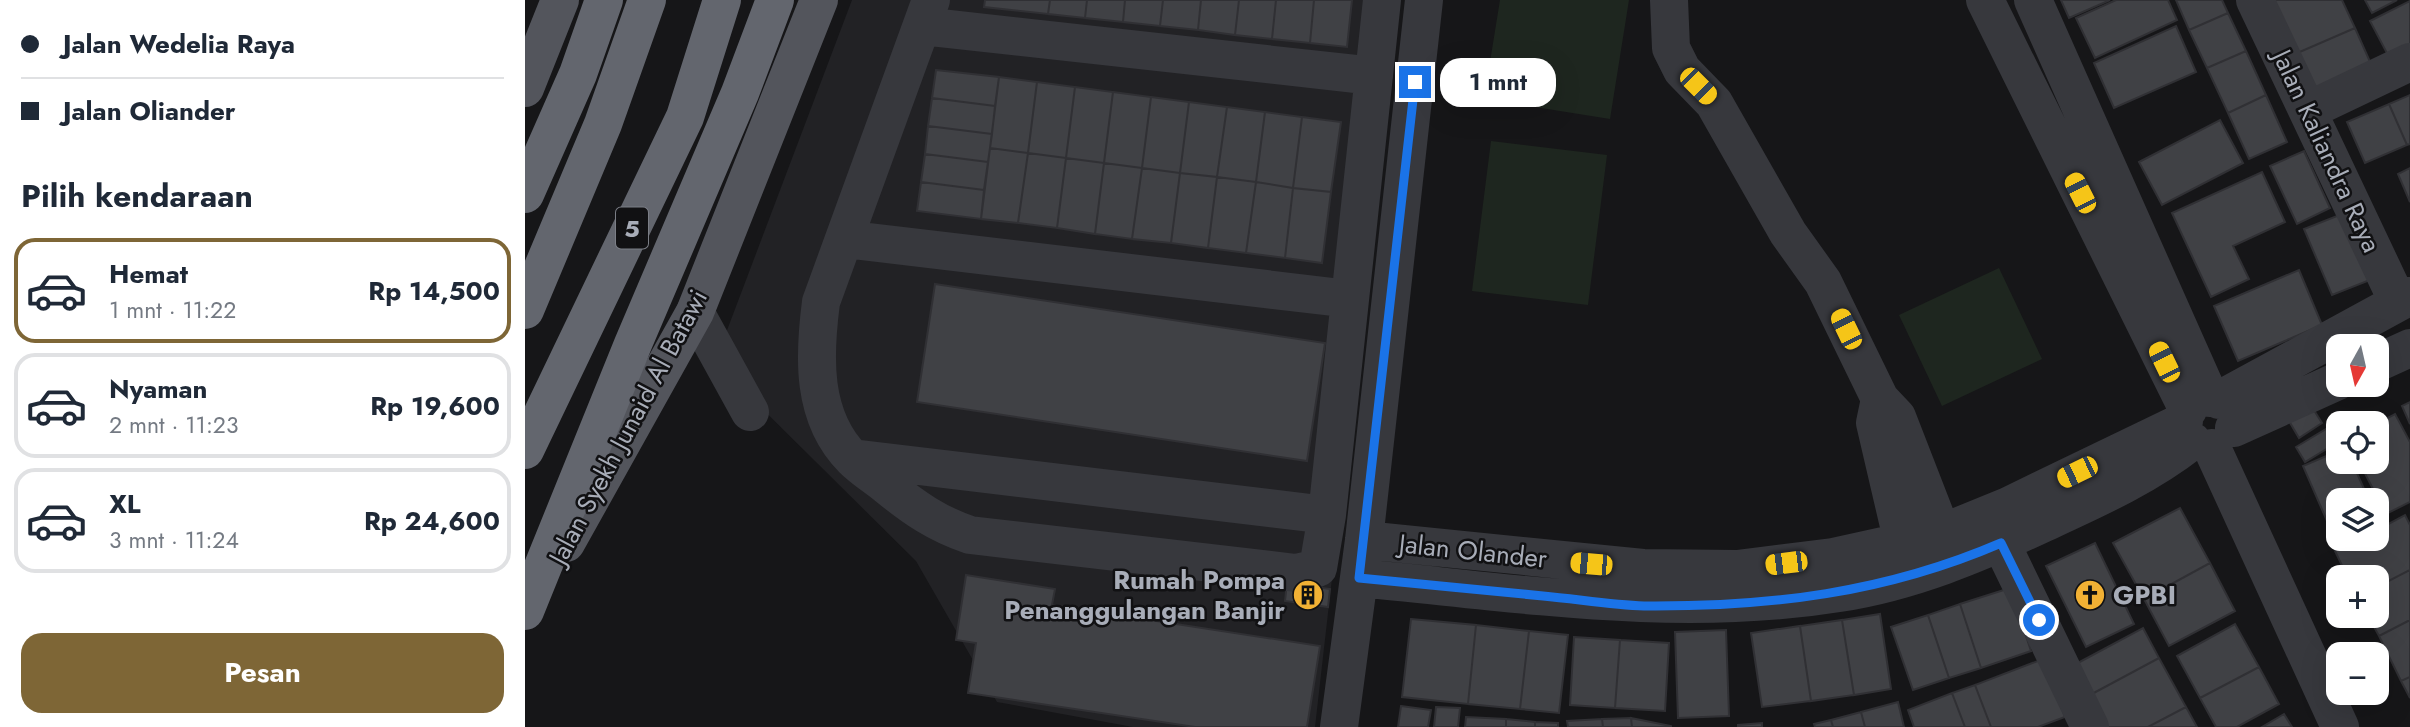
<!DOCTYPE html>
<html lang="id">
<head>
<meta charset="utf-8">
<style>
	:root { --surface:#fff; --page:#f6f6f7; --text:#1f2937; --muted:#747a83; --line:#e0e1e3; --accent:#7e6636 }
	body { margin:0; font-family:Jost,sans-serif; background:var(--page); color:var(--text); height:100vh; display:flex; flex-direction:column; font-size:26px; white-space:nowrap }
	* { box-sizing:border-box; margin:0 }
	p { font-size:23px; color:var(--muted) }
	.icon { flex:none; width:38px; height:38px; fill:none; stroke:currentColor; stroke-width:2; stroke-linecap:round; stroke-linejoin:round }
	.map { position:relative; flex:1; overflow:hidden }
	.details { display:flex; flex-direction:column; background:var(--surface); width:525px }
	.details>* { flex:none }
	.top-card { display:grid; align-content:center; height:154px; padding:0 21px; background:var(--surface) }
	.needle { width:46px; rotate:188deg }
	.buttons { position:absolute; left:1801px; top:334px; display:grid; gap:14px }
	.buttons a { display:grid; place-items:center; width:63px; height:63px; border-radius:14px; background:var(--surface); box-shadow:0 7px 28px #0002; font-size:35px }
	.end { position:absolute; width:32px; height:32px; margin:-16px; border:9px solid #1a73e8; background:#fff; box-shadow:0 0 0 4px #fff }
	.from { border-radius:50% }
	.bubble { position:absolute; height:49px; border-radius:21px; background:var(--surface); box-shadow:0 7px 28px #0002; font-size:23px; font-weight:700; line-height:49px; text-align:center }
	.car { position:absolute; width:21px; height:42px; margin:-21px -10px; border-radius:9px; box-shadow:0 0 5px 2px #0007; background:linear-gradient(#f5c518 24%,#345 0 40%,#f5c518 0 76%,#345 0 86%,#f5c518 0) }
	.top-card b { display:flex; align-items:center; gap:24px; height:66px; font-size:26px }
	.top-card b+b { border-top:2px solid var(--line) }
	.top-card i { width:18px; height:18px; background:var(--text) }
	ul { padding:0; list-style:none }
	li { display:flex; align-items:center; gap:21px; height:105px; margin:0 14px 10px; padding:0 7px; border:4px solid var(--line); border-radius:21px }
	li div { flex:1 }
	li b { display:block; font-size:26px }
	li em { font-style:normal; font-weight:700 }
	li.selected { border-color:var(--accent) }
	li>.icon { width:63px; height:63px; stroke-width:1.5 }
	h2 { padding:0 21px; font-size:32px; line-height:84px }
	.action { display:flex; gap:14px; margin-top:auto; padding:14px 21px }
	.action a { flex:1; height:80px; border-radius:21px; background:var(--accent); color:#fff; font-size:28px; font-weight:700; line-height:80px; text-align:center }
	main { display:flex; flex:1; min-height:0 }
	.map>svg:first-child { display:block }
	.built { fill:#222225 }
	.green { fill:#1e261f }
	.building { fill:#404145; stroke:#303034; stroke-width:2 }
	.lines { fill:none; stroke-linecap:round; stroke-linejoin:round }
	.minor { stroke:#37383d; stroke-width:38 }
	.major { stroke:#53555c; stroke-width:38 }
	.highway { stroke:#63666e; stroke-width:38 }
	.route { stroke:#1a73e8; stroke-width:9 }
	.labels { text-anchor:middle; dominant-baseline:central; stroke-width:5; stroke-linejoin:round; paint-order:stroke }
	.shield { fill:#111113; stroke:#7b7e86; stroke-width:2 }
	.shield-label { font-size:24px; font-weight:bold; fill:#a8adb8 }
	.street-label { font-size:26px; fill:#a8adb8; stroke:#111113 }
	.poi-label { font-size:26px; font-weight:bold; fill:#a8adb8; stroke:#111113; text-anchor:end }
</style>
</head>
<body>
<main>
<section class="details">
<div class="top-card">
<b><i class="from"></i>Jalan Wedelia Raya</b>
<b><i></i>Jalan Oliander</b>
</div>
<h2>Pilih kendaraan</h2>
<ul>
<li class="selected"><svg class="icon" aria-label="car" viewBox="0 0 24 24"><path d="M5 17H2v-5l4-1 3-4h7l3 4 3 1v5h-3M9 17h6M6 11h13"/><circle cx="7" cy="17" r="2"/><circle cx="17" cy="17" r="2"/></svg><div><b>Hemat</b><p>1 mnt · 11:22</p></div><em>Rp 14,500</em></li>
<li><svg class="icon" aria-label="car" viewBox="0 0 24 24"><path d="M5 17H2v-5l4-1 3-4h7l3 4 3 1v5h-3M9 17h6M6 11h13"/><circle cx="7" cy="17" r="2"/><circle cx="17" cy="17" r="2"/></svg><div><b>Nyaman</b><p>2 mnt · 11:23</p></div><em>Rp 19,600</em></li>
<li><svg class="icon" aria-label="car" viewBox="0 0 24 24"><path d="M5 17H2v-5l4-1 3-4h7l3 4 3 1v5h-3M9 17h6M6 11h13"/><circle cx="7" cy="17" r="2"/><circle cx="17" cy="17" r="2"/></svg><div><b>XL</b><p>3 mnt · 11:24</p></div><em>Rp 24,600</em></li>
</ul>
<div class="action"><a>Pesan</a></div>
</section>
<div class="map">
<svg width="1885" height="727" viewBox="0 0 1885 727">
	<rect width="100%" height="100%" fill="#161618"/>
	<path class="built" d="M 327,0 L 873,0 L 790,727 L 608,727 L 472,702 L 391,561 L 190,362 Z"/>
	<path class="green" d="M 975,0 L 1104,0 L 1085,119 L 959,99 Z
		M 966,141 L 1082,155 L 1063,305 L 947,291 Z
		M 1474,268 L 1517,359 L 1417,406 L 1374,315 Z"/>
	<path class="building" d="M 460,0 L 525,0 L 523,14 L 459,7 Z
		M 525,0 L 562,0 L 560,18 L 523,14 Z
		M 562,0 L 600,0 L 598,22 L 560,18 Z
		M 600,0 L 638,0 L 635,26 L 598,22 Z
		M 638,0 L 676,0 L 673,30 L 635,26 Z
		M 676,0 L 714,0 L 710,35 L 673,30 Z
		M 714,0 L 751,0 L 747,39 L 710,35 Z
		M 751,0 L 789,0 L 785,43 L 747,39 Z
		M 789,0 L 827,0 L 822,47 L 785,43 Z
		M 1536,0 L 1585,0 L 1544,18 Z
		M 1591,0 L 1643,0 L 1652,20 L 1570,58 L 1551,18 Z
		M 1651,0 L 1697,0 L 1703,13 L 1664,30 Z
		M 1746,0 L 1817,0 L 1830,28 L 1770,54 Z
		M 1840,0 L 1872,0 L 1847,13 Z
		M 1885,1 L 1885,47 L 1864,57 L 1845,21 Z
		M 1703,13 L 1721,51 L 1682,68 L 1664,30 Z
		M 1651,26 L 1671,72 L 1589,108 L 1569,63 Z
		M 1830,28 L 1846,64 L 1787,90 L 1770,54 Z
		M 1721,51 L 1741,95 L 1703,113 L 1682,68 Z
		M 411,70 L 474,77 L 470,106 L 407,98 Z
		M 474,77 L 512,82 L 503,153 L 465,148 Z
		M 512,82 L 550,87 L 541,158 L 503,153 Z
		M 550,87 L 588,92 L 579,163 L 541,158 Z
		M 588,92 L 626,97 L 617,168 L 579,163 Z
		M 1741,95 L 1762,142 L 1724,159 L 1703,113 Z
		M 1885,95 L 1885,144 L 1882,145 L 1864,104 Z
		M 626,97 L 664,102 L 655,173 L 617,168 Z
		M 407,98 L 470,106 L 467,134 L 403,126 Z
		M 664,102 L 702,107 L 692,177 L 655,173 Z
		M 1864,104 L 1882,145 L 1840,163 L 1822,122 Z
		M 702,107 L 740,112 L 731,182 L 692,177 Z
		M 740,112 L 777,117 L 768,188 L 731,182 Z
		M 777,117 L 816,122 L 806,192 L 768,188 Z
		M 1695,120 L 1718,163 L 1637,205 L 1614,162 Z
		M 403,126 L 467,134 L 463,162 L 400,154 Z
		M 465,148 L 503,153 L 493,223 L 456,219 Z
		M 1779,151 L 1805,208 L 1772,224 L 1745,166 Z
		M 503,153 L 541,158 L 532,228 L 493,223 Z
		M 400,154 L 463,162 L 459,190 L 396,182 Z
		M 541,158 L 579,163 L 570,234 L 532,228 Z
		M 579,163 L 617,168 L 607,239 L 570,234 Z
		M 617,168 L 655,173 L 646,243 L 607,239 Z
		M 1885,168 L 1885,202 L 1873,174 Z
		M 1737,172 L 1760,222 L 1708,246 L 1724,279 L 1686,297 L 1647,213 Z
		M 655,173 L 692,177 L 683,248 L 646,243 Z
		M 692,177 L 731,182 L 721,253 L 683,248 Z
		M 396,182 L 459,190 L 456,219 L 392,211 Z
		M 731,182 L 768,188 L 760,258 L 721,253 Z
		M 768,188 L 806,192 L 797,263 L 760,258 Z
		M 1817,214 L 1845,280 L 1807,295 L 1779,229 Z
		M 1774,270 L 1797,325 L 1713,361 L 1689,306 Z
		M 410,284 L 800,343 L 782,461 L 392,402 Z
		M 1885,402 L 1885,424 L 1877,406 Z
		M 1787,407 L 1797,423 L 1774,438 L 1764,421 Z
		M 1826,414 L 1831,424 L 1813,424 L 1813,442 L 1780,462 L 1771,447 Z
		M 1870,414 L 1885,442 L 1885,502 L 1861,514 L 1834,462 L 1852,462 L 1851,424 Z
		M 1813,451 L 1813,462 L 1827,462 L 1844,500 L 1813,500 L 1813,535 L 1809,537 L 1778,466 Z
		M 1655,508 L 1685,563 L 1619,599 L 1588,543 Z
		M 1880,515 L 1885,525 L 1885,570 L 1852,587 L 1852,578 L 1823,578 L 1810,551 L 1833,539 L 1852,539 L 1852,530 Z
		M 1570,543 L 1609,624 L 1561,647 L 1521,566 Z
		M 1685,563 L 1710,611 L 1644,646 L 1619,599 Z
		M 1885,570 L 1885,620 L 1854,636 L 1843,616 L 1852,616 L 1852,587 Z
		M 441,575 L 530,589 L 527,605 L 795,646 L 782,727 L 670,727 L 443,693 L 451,643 L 431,640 Z
		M 762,583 L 805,589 L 803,607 L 760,601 Z
		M 1485,588 L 1506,651 L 1456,668 L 1435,604 Z
		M 1435,604 L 1456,668 L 1424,678 L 1403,615 Z
		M 1355,614 L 1366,689 L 1329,695 L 1317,620 Z
		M 1403,615 L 1424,678 L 1388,690 L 1366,627 Z
		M 886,619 L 951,625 L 943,704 L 877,697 Z
		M 1317,620 L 1329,695 L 1286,701 L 1275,626 Z
		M 1885,620 L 1885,677 L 1876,681 L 1854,636 Z
		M 1710,624 L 1734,667 L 1675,698 L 1652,656 Z
		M 951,625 L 1004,631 L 995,709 L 943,704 Z
		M 1275,626 L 1286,701 L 1237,707 L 1226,633 Z
		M 1618,628 L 1634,658 L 1565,695 L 1549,665 Z
		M 1201,630 L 1204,716 L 1153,718 L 1150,632 Z
		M 1004,631 L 1043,635 L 1034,713 L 995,709 Z
		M 1049,637 L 1095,640 L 1090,708 L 1045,705 Z
		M 1095,640 L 1144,643 L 1140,711 L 1090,708 Z
		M 1634,658 L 1661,707 L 1623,727 L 1583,727 L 1565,695 Z
		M 1518,659 L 1540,717 L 1513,727 L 1466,727 L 1450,685 Z
		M 1734,667 L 1754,704 L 1712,727 L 1691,727 L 1675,698 Z
		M 1885,677 L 1885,698 L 1876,681 Z
		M 1450,685 L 1466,727 L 1440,727 L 1427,693 Z
		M 1427,693 L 1440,727 L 1389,727 L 1383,710 Z
		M 1373,702 L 1379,727 L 1340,727 L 1336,712 Z
		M 876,706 L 906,710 L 903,727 L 873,727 Z
		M 911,707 L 935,708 L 933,727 L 909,727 Z
		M 1661,707 L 1672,727 L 1623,727 Z
		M 1336,712 L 1340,727 L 1308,727 L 1306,720 Z
		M 1759,714 L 1767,727 L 1737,727 Z
		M 941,717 L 981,719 L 981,727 L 940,727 Z
		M 1106,718 L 1107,727 L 1078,727 L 1077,719 Z
		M 1106,718 L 1146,726 L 1146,727 L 1107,727 Z
		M 981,719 L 1010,722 L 1010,727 L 981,727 Z
		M 1077,719 L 1078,727 L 1043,727 L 1042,721 Z
		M 1306,720 L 1308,727 L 1290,727 L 1289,724 Z
		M 1010,722 L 1033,723 L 1033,727 L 1010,727 Z
		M 1237,723 L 1237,727 L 1213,727 L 1213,725 Z"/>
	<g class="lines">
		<path class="minor" d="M 1144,0 L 1146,48 L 1157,70 L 1189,103 L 1263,233 L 1298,282 L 1355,399 L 1372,417 L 1417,533
			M 1460,0 L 1663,410
			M 1508,0 L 1685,398
			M 1730,0 L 1873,302
			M 397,26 L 849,76
			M 1784,110 L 1885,62
			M 319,239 L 825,299
			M 170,312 L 225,412
			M 1852,363 L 1885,348
			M 1355,399 L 1350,423 L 1378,543
			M 1694,400 L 1885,296
			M 1709,428 L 1813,381
			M 1687,448 L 1815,727
			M 327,458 L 802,515 L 793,568 L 771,573 L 445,535 C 412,524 389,508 362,486 C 351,477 338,469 328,459 C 286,417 289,356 296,302 L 406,0
			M 802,515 L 857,0
			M 839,540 L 1118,568 L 1212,569 L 1308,557 L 1417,533 L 1483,506 L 1659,421
			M 1476,543 L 1565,727
			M 834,578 C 994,593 1154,619 1314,593 C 1386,582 1453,554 1519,523 C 1571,499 1621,477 1667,441
			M 814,727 L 839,540 L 899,0"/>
		<path class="major" d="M 0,88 L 35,0
			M 41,543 L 170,312 L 294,0"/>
		<path class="highway" d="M 0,194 L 53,74 L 79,0
			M 0,310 L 78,124 L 122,0
			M 0,450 L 160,117 L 197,0
			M 0,611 L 108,344 L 215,93 L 250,0"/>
	</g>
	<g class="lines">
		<path class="route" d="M 890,82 L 834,578 C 895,584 957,590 1018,596 C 1052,599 1086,605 1119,606 C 1245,607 1360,593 1476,543 L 1514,620"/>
	</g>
	<defs>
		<g id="building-disc" transform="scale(1.575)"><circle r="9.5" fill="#f2b134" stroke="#111113"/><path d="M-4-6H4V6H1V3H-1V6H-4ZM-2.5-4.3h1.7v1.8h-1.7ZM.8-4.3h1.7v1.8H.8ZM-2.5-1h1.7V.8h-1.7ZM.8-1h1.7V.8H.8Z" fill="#111"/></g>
		<g id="church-disc" transform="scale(1.575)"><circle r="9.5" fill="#f2b134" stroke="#111113"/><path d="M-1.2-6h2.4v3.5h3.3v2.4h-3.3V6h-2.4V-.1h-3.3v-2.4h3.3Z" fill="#111"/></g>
	</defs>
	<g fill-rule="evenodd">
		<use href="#building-disc" x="783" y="595"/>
		<use href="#church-disc" x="1565" y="595"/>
	</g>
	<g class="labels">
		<rect class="shield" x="91" y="207.5" width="32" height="41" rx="5"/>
		<g class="shield-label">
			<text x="107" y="228">5</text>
		</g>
		<g class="street-label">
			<text transform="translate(1802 151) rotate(65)">Jalan Kaliandra Raya</text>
			<text transform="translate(103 427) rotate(-62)">Jalan Syekh Junaid Al Batawi</text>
			<text transform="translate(948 551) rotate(6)">Jalan Olander</text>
		</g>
		<g class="poi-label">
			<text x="760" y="580">Rumah Pompa<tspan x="760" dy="30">Penanggulangan Banjir</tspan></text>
			<text x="1588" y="595" text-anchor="start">GPBI</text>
		</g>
	</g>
</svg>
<div class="buttons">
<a><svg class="needle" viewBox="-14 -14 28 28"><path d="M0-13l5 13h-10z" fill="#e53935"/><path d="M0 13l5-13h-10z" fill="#747a83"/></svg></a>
<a><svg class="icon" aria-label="locate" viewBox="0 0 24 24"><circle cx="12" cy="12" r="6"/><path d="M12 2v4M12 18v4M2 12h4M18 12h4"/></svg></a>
<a><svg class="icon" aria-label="layers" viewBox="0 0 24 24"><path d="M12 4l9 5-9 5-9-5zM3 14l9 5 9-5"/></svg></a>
<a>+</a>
<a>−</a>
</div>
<i class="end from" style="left:1514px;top:620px"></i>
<i class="end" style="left:890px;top:82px"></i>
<div class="bubble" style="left:915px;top:58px;width:116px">1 mnt</div>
<i class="car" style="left:1173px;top:86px;rotate:135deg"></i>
<i class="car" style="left:1555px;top:193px;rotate:333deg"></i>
<i class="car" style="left:1321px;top:329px;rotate:334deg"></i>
<i class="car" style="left:1639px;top:362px;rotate:334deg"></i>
<i class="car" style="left:1552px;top:472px;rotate:244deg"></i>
<i class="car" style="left:1261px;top:563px;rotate:263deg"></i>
<i class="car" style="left:1066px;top:564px;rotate:275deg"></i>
</div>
</main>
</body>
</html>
